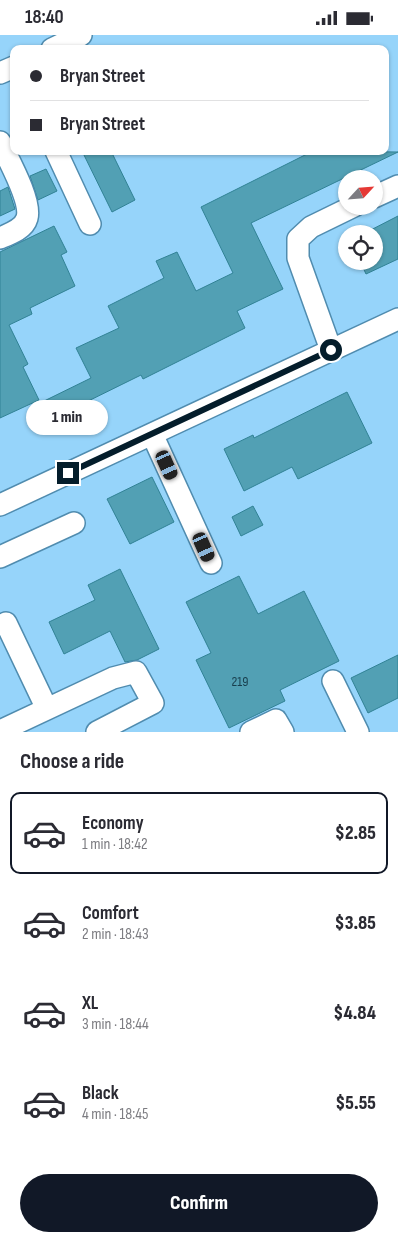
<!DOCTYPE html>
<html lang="en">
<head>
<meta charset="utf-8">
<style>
	:root { --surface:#fff; --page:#f2f2f3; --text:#2b2b33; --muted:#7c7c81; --line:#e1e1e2; --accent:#111827 }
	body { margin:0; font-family:"Sofia Sans Condensed",sans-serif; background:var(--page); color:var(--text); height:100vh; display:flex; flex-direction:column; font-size:19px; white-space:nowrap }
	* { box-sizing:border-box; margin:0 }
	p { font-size:16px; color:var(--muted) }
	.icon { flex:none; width:28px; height:28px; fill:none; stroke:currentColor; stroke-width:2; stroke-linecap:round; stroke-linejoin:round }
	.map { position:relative; height:697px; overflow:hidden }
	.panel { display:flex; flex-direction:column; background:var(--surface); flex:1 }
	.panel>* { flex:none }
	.banner { position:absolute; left:10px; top:10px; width:379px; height:110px; border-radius:10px; box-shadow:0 1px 4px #0004; display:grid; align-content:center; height:110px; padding:0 20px; background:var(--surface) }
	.needle { width:32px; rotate:64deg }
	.controls { position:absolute; left:338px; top:135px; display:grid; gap:10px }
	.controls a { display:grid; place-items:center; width:45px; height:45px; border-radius:50%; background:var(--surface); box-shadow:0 1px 4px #0004; font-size:25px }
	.end { position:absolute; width:22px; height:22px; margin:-11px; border:6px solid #041d2b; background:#fff; box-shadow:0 0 0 2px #fff }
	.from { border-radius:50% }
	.bubble { position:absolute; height:35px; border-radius:18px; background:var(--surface); box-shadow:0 1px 4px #0004; font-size:16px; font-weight:800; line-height:35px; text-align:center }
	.car { position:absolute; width:15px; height:30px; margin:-15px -8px; border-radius:6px; box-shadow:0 0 4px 1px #0007; background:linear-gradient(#222 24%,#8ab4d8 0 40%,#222 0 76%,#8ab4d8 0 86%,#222 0) }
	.banner b { display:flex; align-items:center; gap:18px; height:48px; font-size:19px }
	.banner b+b { border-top:1px solid var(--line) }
	.banner i { width:12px; height:12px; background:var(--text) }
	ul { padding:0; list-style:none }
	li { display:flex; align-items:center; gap:15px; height:82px; margin:0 10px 8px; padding:0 10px; border:2px solid transparent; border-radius:10px }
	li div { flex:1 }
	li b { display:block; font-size:19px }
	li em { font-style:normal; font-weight:800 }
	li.selected { border-color:var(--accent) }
	li>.icon { width:45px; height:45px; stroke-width:1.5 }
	h2 { padding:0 20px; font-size:22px; line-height:60px }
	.primary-button { display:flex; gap:10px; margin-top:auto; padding:10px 20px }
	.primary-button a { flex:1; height:58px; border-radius:30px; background:var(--accent); color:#fff; font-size:20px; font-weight:800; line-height:58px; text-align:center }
	.status { display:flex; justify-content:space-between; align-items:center; height:35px; padding:0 25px; background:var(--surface); direction:ltr }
	.status svg { height:14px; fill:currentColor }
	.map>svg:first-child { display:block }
	.building { fill:#52a0b4; stroke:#318295 }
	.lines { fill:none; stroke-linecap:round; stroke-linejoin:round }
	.minor-casing { stroke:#508caf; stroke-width:24 }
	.minor { stroke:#fff; stroke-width:21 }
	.route { stroke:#041d2b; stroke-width:6 }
	.labels { text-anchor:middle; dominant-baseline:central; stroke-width:4.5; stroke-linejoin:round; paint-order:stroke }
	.number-label { font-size:14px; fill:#183e4d }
</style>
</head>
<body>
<div class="status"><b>18:40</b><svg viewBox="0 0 49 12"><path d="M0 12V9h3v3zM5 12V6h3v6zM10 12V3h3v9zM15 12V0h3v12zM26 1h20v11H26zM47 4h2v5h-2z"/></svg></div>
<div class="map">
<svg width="398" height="697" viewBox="0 0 398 697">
	<rect width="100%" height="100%" fill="#96d4fa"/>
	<path class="building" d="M 82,116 L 111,116 L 135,165 L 112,177 Z
		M 313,116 L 398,117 L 251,188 L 283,254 L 237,276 L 245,293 L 143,344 L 141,340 L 72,374 L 77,384 L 51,396 L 38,369 L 91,343 L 76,313 L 119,293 L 108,271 L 164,243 L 156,226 L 177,217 L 196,256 L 233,238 L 201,172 Z
		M 46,134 L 57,156 L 38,165 L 30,141 Z
		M 8,152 L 15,174 L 0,181 L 0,156 Z
		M 398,181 L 398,224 L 366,239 L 360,226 L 374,226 L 374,199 L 363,199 Z
		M 54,191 L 67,217 L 61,220 L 75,251 L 30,273 L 32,279 L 9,290 L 28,329 L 23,332 L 39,365 L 0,383 L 0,217 Z
		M 347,357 L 372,408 L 298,444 L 292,432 L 244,456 L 224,414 L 253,400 L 254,403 Z
		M 152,442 L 174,487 L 130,509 L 107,464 Z
		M 253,471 L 263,490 L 241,501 L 232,482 Z
		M 120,534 L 159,614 L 137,625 L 125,627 L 110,596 L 64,619 L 49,587 L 95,565 L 88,550 Z
		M 239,541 L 258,579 L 304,556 L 339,626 L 280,655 L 285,666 L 229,693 L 196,625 L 211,618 L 186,567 Z
		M 398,620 L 398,663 L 368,678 L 351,643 Z"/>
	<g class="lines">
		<g class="minor-casing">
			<path id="minor" d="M 52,14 L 81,0
				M 0,38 L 14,32
				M 0,107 C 8,124 32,166 27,183 C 24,194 10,199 0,203
				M 56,116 L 90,189
				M 374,162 L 398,151
				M 331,315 L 298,223 L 298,204 L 311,192 L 354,171
				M 152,399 L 211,528
				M 0,470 L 398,284
				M 0,522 L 74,488
				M 6,588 L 47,674
				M 333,646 L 358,697
				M 0,696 L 113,643 L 136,637 L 153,668 L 97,697
				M 251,697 L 276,685 L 283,697"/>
		</g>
		<use href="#minor" class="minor"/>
	</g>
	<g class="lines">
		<path class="route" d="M 68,438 L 331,315"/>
	</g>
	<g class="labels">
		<g class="number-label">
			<text x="240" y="646">219</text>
		</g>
	</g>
</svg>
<div class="controls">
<a><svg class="needle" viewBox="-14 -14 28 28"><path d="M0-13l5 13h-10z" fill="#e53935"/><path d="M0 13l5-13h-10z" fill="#7c7c81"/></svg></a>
<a><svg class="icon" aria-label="locate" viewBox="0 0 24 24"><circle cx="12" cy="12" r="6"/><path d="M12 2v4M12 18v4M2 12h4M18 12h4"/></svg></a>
</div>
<i class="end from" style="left:331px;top:315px"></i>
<i class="end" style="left:68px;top:438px"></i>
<div class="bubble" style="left:26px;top:365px;width:82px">1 min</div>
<i class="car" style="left:167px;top:430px;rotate:156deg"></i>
<i class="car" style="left:204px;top:512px;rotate:156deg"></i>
<div class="banner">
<b><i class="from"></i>Bryan Street</b>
<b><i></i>Bryan Street</b>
</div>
</div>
<section class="panel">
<h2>Choose a ride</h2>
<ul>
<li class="selected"><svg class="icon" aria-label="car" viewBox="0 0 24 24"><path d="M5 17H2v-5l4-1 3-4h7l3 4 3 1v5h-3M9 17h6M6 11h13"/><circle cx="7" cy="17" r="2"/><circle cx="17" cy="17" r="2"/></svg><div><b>Economy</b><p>1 min · 18:42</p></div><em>$2.85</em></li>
<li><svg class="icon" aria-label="car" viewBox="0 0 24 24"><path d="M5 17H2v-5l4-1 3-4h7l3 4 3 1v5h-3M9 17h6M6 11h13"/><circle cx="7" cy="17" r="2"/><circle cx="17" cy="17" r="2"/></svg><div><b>Comfort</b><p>2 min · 18:43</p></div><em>$3.85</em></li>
<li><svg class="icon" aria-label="car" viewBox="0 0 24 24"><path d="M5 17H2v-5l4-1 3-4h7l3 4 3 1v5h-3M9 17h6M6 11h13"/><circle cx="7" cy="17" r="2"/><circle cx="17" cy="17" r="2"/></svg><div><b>XL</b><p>3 min · 18:44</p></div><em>$4.84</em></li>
<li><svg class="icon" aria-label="car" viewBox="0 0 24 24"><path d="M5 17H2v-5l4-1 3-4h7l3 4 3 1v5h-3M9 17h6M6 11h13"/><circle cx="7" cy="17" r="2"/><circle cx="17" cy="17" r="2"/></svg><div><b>Black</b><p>4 min · 18:45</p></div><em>$5.55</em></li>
</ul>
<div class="primary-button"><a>Confirm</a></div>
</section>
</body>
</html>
